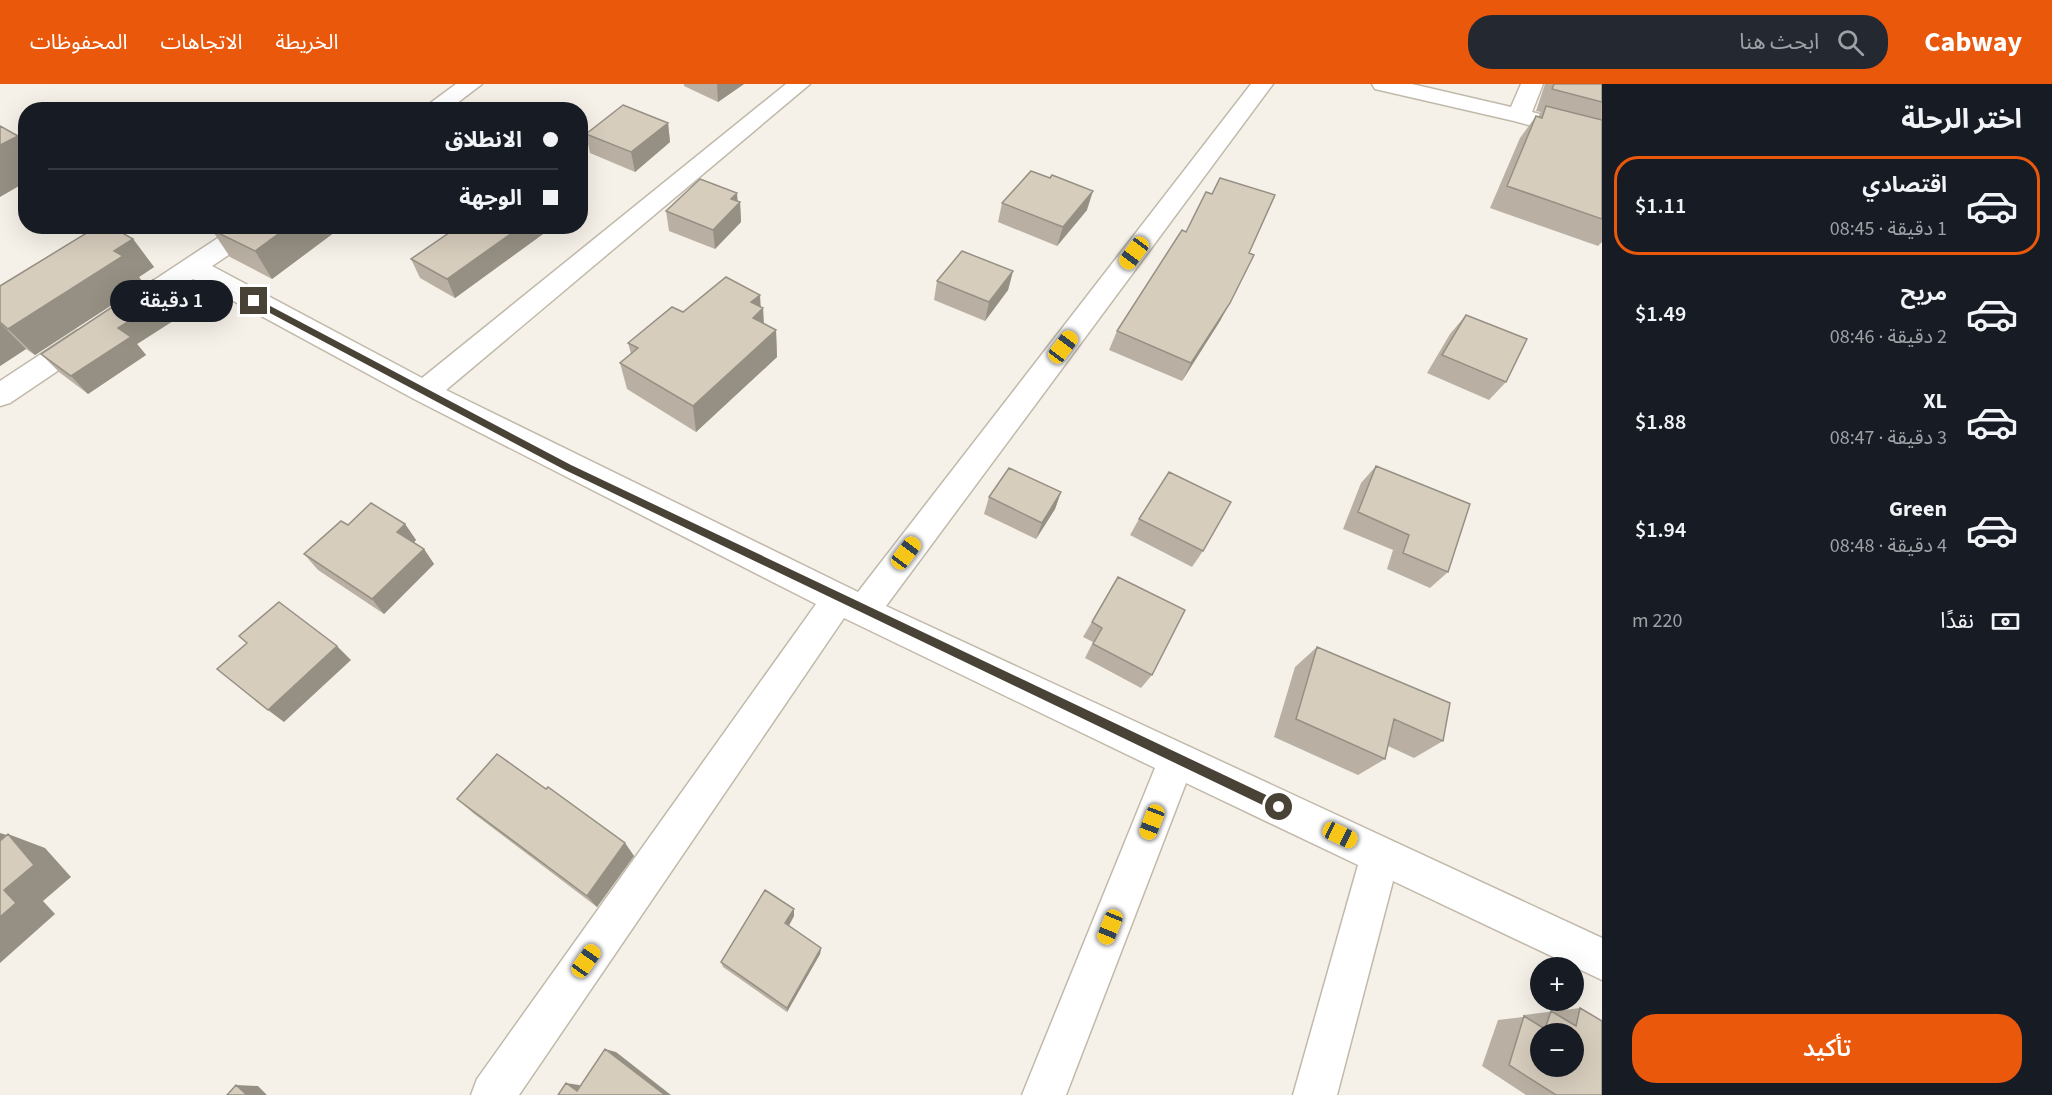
<!DOCTYPE html>
<html lang="ar">
<head>
<meta charset="utf-8">
<style>
	:root { --surface:#171b24; --page:#242831; --text:#f1f3f6; --muted:#9ea1a6; --line:#363941; --accent:#ea580c }
	body { margin:0; font-family:"Source Sans 3","Noto Sans Arabic",sans-serif; background:var(--page); color:var(--text); direction:rtl; height:100vh; display:flex; flex-direction:column; font-size:22px; white-space:nowrap }
	* { box-sizing:border-box; margin:0 }
	p { font-size:20px; color:var(--muted) }
	.icon { flex:none; width:33px; height:33px; fill:none; stroke:currentColor; stroke-width:2; stroke-linecap:round; stroke-linejoin:round }
	.map { position:relative; flex:1; overflow:hidden; direction:ltr }
	.sheet { display:flex; flex-direction:column; background:var(--surface); width:450px }
	.sheet>* { flex:none }
	.banner { position:absolute; left:18px; top:18px; width:570px; height:132px; border-radius:24px; box-shadow:0 6px 24px #0002; direction:rtl; display:grid; align-content:center; height:132px; padding:0 30px; background:var(--surface) }
	.tools { position:absolute; left:1530px; top:873px; display:grid; gap:12px }
	.tools a { display:grid; place-items:center; width:54px; height:54px; border-radius:50%; background:var(--surface); box-shadow:0 6px 24px #0002; font-size:30px }
	.end { position:absolute; width:27px; height:27px; margin:-14px; border:8px solid #494236; background:#fff; box-shadow:0 0 0 3px #fff }
	.from { border-radius:50% }
	.bubble { position:absolute; height:42px; border-radius:21px; background:var(--surface); box-shadow:0 6px 24px #0002; font-size:20px; font-weight:600; line-height:42px; text-align:center; direction:rtl }
	.car { position:absolute; width:18px; height:36px; margin:-18px -9px; border-radius:8px; box-shadow:0 0 4px 2px #0007; background:linear-gradient(#f5c518 24%,#345 0 40%,#f5c518 0 76%,#345 0 86%,#f5c518 0) }
	.banner b { display:flex; align-items:center; gap:21px; height:57px; font-size:22px }
	.banner b+b { border-top:2px solid var(--line) }
	.banner i { width:15px; height:15px; background:var(--text) }
	ul { padding:0; list-style:none }
	li { display:flex; align-items:center; gap:18px; height:99px; margin:0 12px 9px; padding:0 18px; border:3px solid transparent; border-radius:24px }
	li div { flex:1 }
	li b { display:block; font-size:22px }
	li em { font-style:normal; font-weight:600 }
	li.active { border-color:var(--accent) }
	li>.icon { width:54px; height:54px; stroke-width:1.5 }
	h2 { padding:0 30px; font-size:27px; line-height:72px }
	.pay { display:flex; align-items:center; gap:15px; height:66px; padding:0 30px; font-size:22px }
	.pay p { margin-inline-start:auto }
	.primary-button { display:flex; gap:12px; margin-top:auto; padding:12px 30px }
	.primary-button a { flex:1; height:69px; border-radius:24px; background:var(--accent); color:#fff; font-size:24px; font-weight:600; line-height:69px; text-align:center }
	header { display:flex; align-items:center; gap:36px; box-sizing:border-box; height:84px; padding:0 30px; background:var(--accent); color:#fff }
	header strong { font-size:28px }
	nav { display:flex; gap:33px; margin-inline-start:auto; font-size:21px }
	.search { width:420px; height:54px; background:var(--page); display:flex; align-items:center; gap:15px; box-sizing:border-box; padding:0 21px; border-radius:24px; color:var(--muted); font-size:22px }
	main { display:flex; flex:1; min-height:0 }
	.map>svg:first-child { display:block }
	.lines { fill:none; stroke-linecap:round; stroke-linejoin:round }
	.minor-casing { stroke:#c1b9aa; stroke-width:3 }
	.minor { fill:#fff; fill-rule:evenodd }
	.wall { fill:#b9b0a3 }
	.shaded-wall { fill:#969084 }
	.building { fill:#d7cdbd; stroke:#969084; stroke-width:1.5; fill-rule:evenodd }
	.route { fill:#494236 }
</style>
</head>
<body>
<header>
<strong>Cabway</strong>
<div class="search"><svg class="icon" aria-label="search" viewBox="0 0 24 24"><circle cx="10" cy="10" r="6"/><path d="M15 15l6 6"/></svg>ابحث هنا</div>
<nav><a>الخريطة</a><a>الاتجاهات</a><a>المحفوظات</a></nav>
</header>
<main>
<section class="sheet">
<h2>اختر الرحلة</h2>
<ul>
<li class="active"><svg class="icon" aria-label="car" viewBox="0 0 24 24"><path d="M5 17H2v-5l4-1 3-4h7l3 4 3 1v5h-3M9 17h6M6 11h13"/><circle cx="7" cy="17" r="2"/><circle cx="17" cy="17" r="2"/></svg><div><b>اقتصادي</b><p>1 دقيقة · 08:45</p></div><em>$1.11</em></li>
<li><svg class="icon" aria-label="car" viewBox="0 0 24 24"><path d="M5 17H2v-5l4-1 3-4h7l3 4 3 1v5h-3M9 17h6M6 11h13"/><circle cx="7" cy="17" r="2"/><circle cx="17" cy="17" r="2"/></svg><div><b>مريح</b><p>2 دقيقة · 08:46</p></div><em>$1.49</em></li>
<li><svg class="icon" aria-label="car" viewBox="0 0 24 24"><path d="M5 17H2v-5l4-1 3-4h7l3 4 3 1v5h-3M9 17h6M6 11h13"/><circle cx="7" cy="17" r="2"/><circle cx="17" cy="17" r="2"/></svg><div><b>XL</b><p>3 دقيقة · 08:47</p></div><em>$1.88</em></li>
<li><svg class="icon" aria-label="car" viewBox="0 0 24 24"><path d="M5 17H2v-5l4-1 3-4h7l3 4 3 1v5h-3M9 17h6M6 11h13"/><circle cx="7" cy="17" r="2"/><circle cx="17" cy="17" r="2"/></svg><div><b>Green</b><p>4 دقيقة · 08:48</p></div><em>$1.94</em></li>
</ul>
<div class="pay"><svg class="icon" aria-label="cash" viewBox="0 0 24 24"><path d="M3 7h18v10H3z"/><circle cx="12" cy="12" r="2"/></svg>نقدًا<p>220 m</p></div>
<div class="primary-button"><a>تأكيد</a></div>
</section>
<div class="map">
<svg width="1602" height="1011" viewBox="0 0 1602 1011">
	<rect width="100%" height="100%" fill="#f5f1e8"/>
	<g class="lines">
		<g class="minor-casing">
			<path id="minor" d="M 456,0 L 482,0 L 448,26 L 421,26 Z
				M 786,0 L 810,0 L 446,306 L 858,508 L 1251,0 L 1273,0 L 886,522 L 1602,854 L 1602,896 L 1393,797 L 1337,1011 L 1293,1011 L 1358,781 L 1186,699 L 1066,1011 L 1022,1011 L 1155,684 L 844,534 L 519,1011 L 471,1011 L 477,995 L 816,520 L 414,315 L 193,195 L 136,234 L 127,236 L 118,234 L 114,227 L 118,220 L 236,142 L 266,142 L 263,148 L 212,182 L 422,294 Z
				M 1372,0 L 1412,0 L 1511,23 L 1521,0 L 1543,0 L 1532,28 L 1602,47 L 1602,61 L 1514,37 L 1375,5 Z
				M 86,244 L 96,247 L 100,254 L 96,261 L 10,319 L 0,322 L 0,297 L 76,247 Z"/>
		</g>
		<use href="#minor" class="minor"/>
	</g>
	<path class="wall" d="M 684,0 L 744,0 L 718,18 L 684,2 Z
		M 1545,0 L 1602,0 L 1602,158 L 1598,162 L 1490,124 L 1520,54 L 1536,32 L 1538,33 L 1541,28 L 1536,27 Z
		M 668,39 L 670,58 L 635,88 L 590,69 L 586,50 Z
		M 738,118 L 740,118 L 741,138 L 715,165 L 669,147 L 666,127 Z
		M 1002,119 L 1087,126 L 1057,162 L 998,138 Z
		M 216,142 L 343,142 L 272,195 L 230,173 L 212,146 Z
		M 459,142 L 554,142 L 455,214 L 420,194 L 411,175 Z
		M 133,155 L 154,183 L 139,193 L 144,200 L 35,271 L 26,265 L 0,282 L 0,202 Z
		M 1249,169 L 1220,237 L 1182,297 L 1109,266 L 1117,247 Z
		M 1013,187 L 1008,206 L 985,237 L 934,216 L 937,197 Z
		M 173,209 L 187,228 L 137,260 L 146,271 L 88,310 L 59,288 L 41,270 Z
		M 760,223 L 763,224 L 764,240 L 776,246 L 777,273 L 696,348 L 627,305 L 620,279 L 631,270 L 628,259 L 683,228 Z
		M 1466,231 L 1506,298 L 1489,316 L 1427,289 L 1450,250 Z
		M 1376,382 L 1448,488 L 1430,504 L 1387,485 L 1393,466 L 1343,445 L 1361,399 Z
		M 1061,408 L 1055,425 L 1036,455 L 984,430 L 989,413 Z
		M 1139,435 L 1203,467 L 1192,483 L 1130,451 Z
		M 405,440 L 416,456 L 414,458 L 424,465 L 434,480 L 384,530 L 318,486 L 304,470 L 348,441 Z
		M 1118,493 L 1152,591 L 1141,604 L 1085,574 L 1093,558 L 1083,553 Z
		M 1317,563 L 1443,657 L 1414,674 L 1388,662 L 1385,675 L 1358,691 L 1274,653 L 1295,583 Z
		M 546,705 L 625,759 L 634,772 L 597,823 L 473,729 L 457,715 Z
		M 794,825 L 794,832 L 789,842 L 821,864 L 820,870 L 787,928 L 723,883 L 721,878 Z
		M 1580,924 L 1602,1011 L 1526,1011 L 1482,982 L 1498,936 L 1523,933 L 1523,931 Z"/>
	<path class="shaded-wall" d="M 717,0 L 744,0 L 718,18 Z
		M 668,39 L 670,58 L 635,88 L 631,68 Z
		M 18,52 L 26,61 L 26,98 L 0,113 L 0,61 Z
		M 1093,107 L 1087,126 L 1057,162 L 1063,143 Z
		M 737,109 L 738,120 L 740,118 L 741,138 L 715,165 L 713,146 L 731,115 Z
		M 289,142 L 343,142 L 272,195 L 255,167 Z
		M 522,142 L 554,142 L 455,214 L 447,195 Z
		M 133,155 L 154,183 L 139,193 L 144,200 L 35,271 L 8,245 L 114,167 Z
		M 1013,187 L 1008,206 L 985,237 L 989,218 Z
		M 173,209 L 187,228 L 137,260 L 146,271 L 88,310 L 71,292 L 118,244 Z
		M 760,211 L 761,226 L 763,224 L 764,251 L 754,260 L 751,218 Z
		M 1230,219 L 1220,237 L 1182,297 L 1191,279 Z
		M 0,239 L 26,265 L 0,282 Z
		M 776,246 L 777,273 L 696,348 L 693,322 Z
		M 1061,408 L 1055,425 L 1036,455 L 1042,439 Z
		M 405,440 L 416,456 L 408,464 L 397,448 Z
		M 424,465 L 434,480 L 384,530 L 372,515 Z
		M 337,562 L 351,576 L 284,638 L 268,626 Z
		M 0,749 L 10,752 L 8,750 L 45,764 L 71,793 L 43,817 L 55,830 L 0,879 L 0,833 L 4,806 L 0,763 Z
		M 625,759 L 634,772 L 597,823 L 587,812 Z
		M 794,825 L 794,832 L 786,846 L 785,839 Z
		M 821,864 L 820,870 L 787,928 L 787,924 Z
		M 605,965 L 616,968 L 671,1011 L 665,1011 Z
		M 566,999 L 579,1001 L 589,1009 L 577,1007 Z
		M 236,1001 L 258,1002 L 267,1011 L 247,1011 Z"/>
	<path class="building" d="M 1554,0 L 1602,0 L 1602,18 L 1552,5 Z
		M 623,21 L 668,39 L 631,68 L 586,50 Z
		M 1546,22 L 1602,36 L 1602,135 L 1507,102 L 1536,32 L 1542,34 Z
		M 0,42 L 18,52 L 0,61 Z
		M 1031,87 L 1050,94 L 1052,91 L 1093,107 L 1063,143 L 1002,119 Z
		M 1220,94 L 1275,111 L 1249,169 L 1254,171 L 1230,219 L 1191,279 L 1117,247 L 1182,146 L 1186,148 L 1206,108 L 1212,110 Z
		M 700,95 L 737,109 L 731,115 L 740,118 L 713,146 L 666,127 Z
		M 98,142 L 110,142 L 133,155 L 114,167 L 123,172 L 8,245 L 0,238 L 0,202 Z
		M 216,142 L 289,142 L 255,167 L 212,146 Z
		M 459,142 L 522,142 L 447,195 L 411,175 Z
		M 962,167 L 1013,187 L 989,218 L 937,197 Z
		M 726,193 L 760,211 L 751,218 L 763,224 L 753,234 L 776,246 L 693,322 L 620,279 L 638,264 L 628,259 L 672,223 L 683,228 Z
		M 153,196 L 173,209 L 118,244 L 131,253 L 71,292 L 41,270 Z
		M 1466,231 L 1527,255 L 1506,298 L 1442,271 Z
		M 1376,382 L 1470,420 L 1448,488 L 1403,469 L 1409,451 L 1358,428 Z
		M 1009,384 L 1061,408 L 1042,439 L 989,413 Z
		M 1169,388 L 1231,418 L 1203,467 L 1139,435 Z
		M 371,419 L 405,440 L 397,448 L 424,465 L 372,515 L 304,470 L 341,437 L 348,441 Z
		M 1118,493 L 1185,526 L 1152,591 L 1093,560 L 1102,544 L 1092,538 Z
		M 279,518 L 337,562 L 268,626 L 217,585 L 247,559 L 239,552 Z
		M 1317,563 L 1450,619 L 1443,657 L 1394,635 L 1385,675 L 1296,635 Z
		M 497,670 L 546,705 L 548,703 L 625,759 L 587,812 L 457,715 Z
		M 8,750 L 34,781 L 4,806 L 16,819 L 0,833 L 0,757 Z
		M 765,806 L 794,825 L 785,839 L 821,864 L 787,924 L 721,878 Z
		M 1580,924 L 1602,937 L 1602,1011 L 1556,1011 L 1509,981 L 1524,932 L 1545,945 L 1551,927 L 1576,942 ZM 1540,950 L 1574,950 L 1574,982 L 1540,982 Z
		M 605,965 L 665,1011 L 558,1011 L 566,999 L 577,1007 Z
		M 236,1001 L 247,1011 L 227,1011 Z"/>
	<path class="route" d="M 251,215 L 257,215 L 571,381 L 1283,719 L 1283,727 L 1275,727 L 565,386 L 251,219 Z"/>
</svg>
<div class="tools">
<a>+</a>
<a>−</a>
</div>
<i class="end from" style="left:1279px;top:723px"></i>
<i class="end" style="left:254px;top:217px"></i>
<div class="bubble" style="left:110px;top:196px;width:123px">1 دقيقة</div>
<i class="car" style="left:1134px;top:169px;rotate:217deg"></i>
<i class="car" style="left:1063px;top:263px;rotate:37deg"></i>
<i class="car" style="left:906px;top:469px;rotate:37deg"></i>
<i class="car" style="left:1152px;top:738px;rotate:201deg"></i>
<i class="car" style="left:1340px;top:751px;rotate:115deg"></i>
<i class="car" style="left:1110px;top:843px;rotate:202deg"></i>
<i class="car" style="left:586px;top:877px;rotate:35deg"></i>
<div class="banner">
<b><i class="from"></i>الانطلاق</b>
<b><i></i>الوجهة</b>
</div>
</div>
</main>
</body>
</html>
